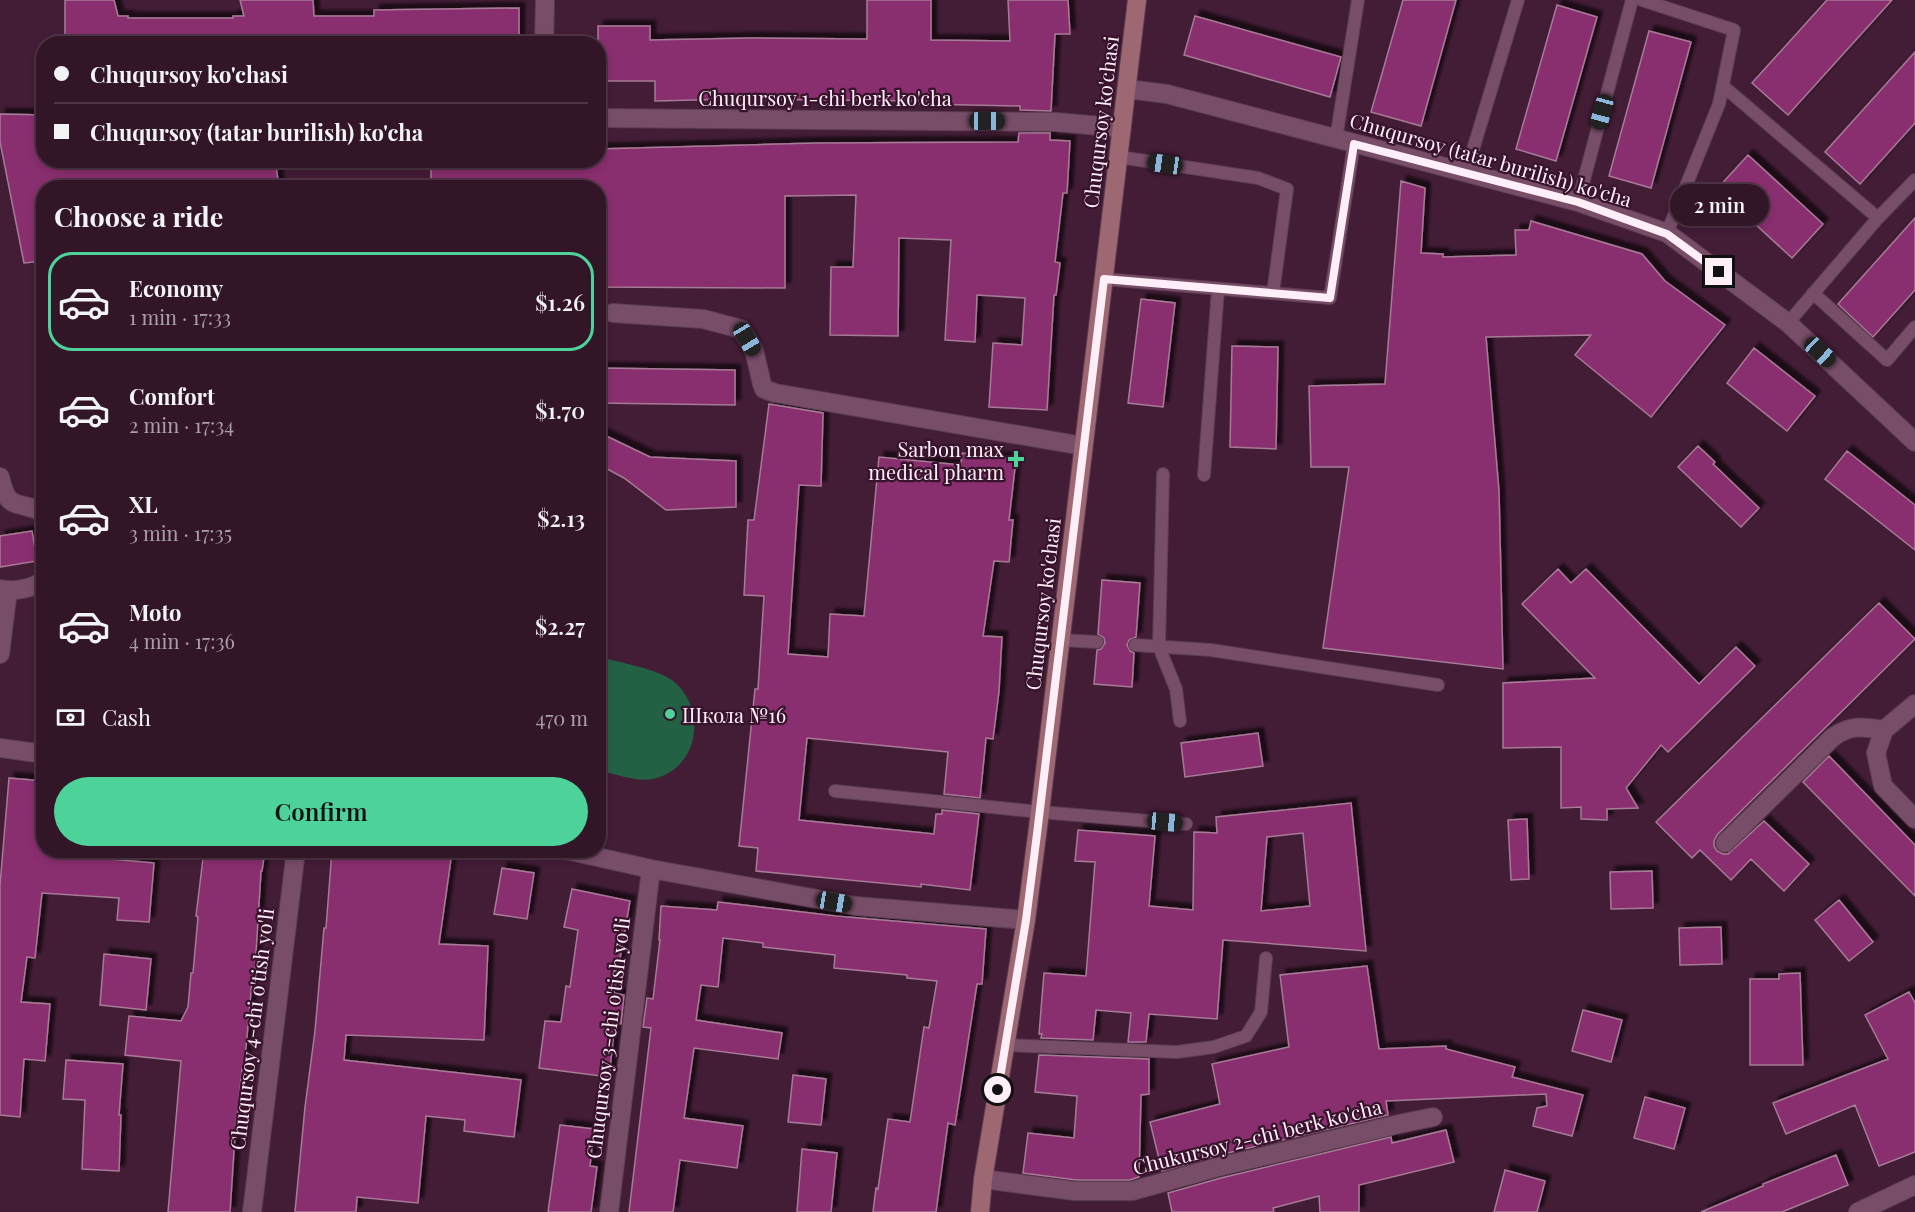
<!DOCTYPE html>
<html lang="en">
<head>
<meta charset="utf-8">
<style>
	:root { --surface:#321628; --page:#3a1f30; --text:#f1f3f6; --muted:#a89fa8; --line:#4d3545; --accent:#4dd39a }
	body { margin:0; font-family:"Playfair Display",serif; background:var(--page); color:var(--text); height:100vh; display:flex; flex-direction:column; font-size:22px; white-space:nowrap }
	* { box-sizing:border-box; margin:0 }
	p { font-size:20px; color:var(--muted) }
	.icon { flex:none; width:33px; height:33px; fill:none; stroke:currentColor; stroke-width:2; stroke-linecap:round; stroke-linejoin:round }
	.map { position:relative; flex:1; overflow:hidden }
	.drawer { position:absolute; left:36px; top:180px; width:570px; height:678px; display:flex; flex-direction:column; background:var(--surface); border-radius:24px; box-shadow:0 3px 9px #0003,0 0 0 2px var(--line) }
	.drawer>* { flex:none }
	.banner { position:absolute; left:36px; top:36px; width:570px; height:132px; border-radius:24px; box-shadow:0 3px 9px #0003,0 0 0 2px var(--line); display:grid; align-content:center; height:132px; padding:0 18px; background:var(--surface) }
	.end { position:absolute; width:27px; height:27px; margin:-14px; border:8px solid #feeef7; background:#111; box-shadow:0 0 0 3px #111 }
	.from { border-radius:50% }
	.bubble { position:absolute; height:42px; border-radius:21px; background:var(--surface); box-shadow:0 3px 9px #0003,0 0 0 2px var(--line); font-size:20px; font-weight:600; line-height:42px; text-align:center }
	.car { position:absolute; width:18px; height:36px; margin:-18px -9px; border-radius:8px; box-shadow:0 0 4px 2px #0007; background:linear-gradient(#222 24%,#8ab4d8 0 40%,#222 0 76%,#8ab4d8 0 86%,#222 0) }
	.banner b { display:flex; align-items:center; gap:21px; height:57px; font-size:22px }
	.banner b+b { border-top:2px solid var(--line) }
	.banner i { width:15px; height:15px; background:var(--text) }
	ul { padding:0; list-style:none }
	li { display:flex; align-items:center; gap:18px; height:99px; margin:0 12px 9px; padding:0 6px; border:3px solid transparent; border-radius:24px }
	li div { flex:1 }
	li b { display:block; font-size:22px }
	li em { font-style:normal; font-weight:600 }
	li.on { border-color:var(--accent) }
	li>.icon { width:54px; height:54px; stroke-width:1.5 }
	h2 { padding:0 18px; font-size:27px; line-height:72px }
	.pay { display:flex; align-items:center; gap:15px; height:66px; padding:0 18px; font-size:22px }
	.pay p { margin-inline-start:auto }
	.primary-button { display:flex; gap:12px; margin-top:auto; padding:12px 18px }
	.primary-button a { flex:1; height:69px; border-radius:36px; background:var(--accent); color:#111; font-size:24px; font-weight:600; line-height:69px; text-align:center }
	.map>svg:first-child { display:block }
	.green { fill:#236145 }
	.building { fill:#892d6e; stroke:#a77a96; stroke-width:1.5; fill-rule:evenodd; filter:url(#shadow) }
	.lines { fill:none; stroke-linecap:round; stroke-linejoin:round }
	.lane-casing { stroke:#5b3d51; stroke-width:14 }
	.street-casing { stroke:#5b3d51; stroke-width:20 }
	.secondary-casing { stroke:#5b3d51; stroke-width:20 }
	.lane { stroke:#784d68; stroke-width:12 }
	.street { stroke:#784d68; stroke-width:18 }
	.secondary { stroke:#9e6872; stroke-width:18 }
	.route { stroke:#feeef7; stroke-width:8 }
	.poi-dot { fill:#4dd39a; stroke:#38132c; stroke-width:2 }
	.labels { text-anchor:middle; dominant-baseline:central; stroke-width:4.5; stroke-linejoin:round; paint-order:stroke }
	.street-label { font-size:20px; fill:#feeef7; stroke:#38132c }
	.poi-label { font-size:20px; fill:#feeef7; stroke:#38132c; text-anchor:end }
</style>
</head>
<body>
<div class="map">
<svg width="1915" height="1212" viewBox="0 0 1915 1212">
	<defs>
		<filter id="shadow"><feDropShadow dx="5.5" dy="-5.5" stdDeviation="1.5" flood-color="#0009"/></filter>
	</defs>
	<rect width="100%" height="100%" fill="#431d36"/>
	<path class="green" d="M 599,657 C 618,662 658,669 673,681 C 708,709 699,769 653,779 C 635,782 615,774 599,770 Z"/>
	<path class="building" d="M 65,0 L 114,0 L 118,16 L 128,16 L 128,18 L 233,18 L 233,16 L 244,16 L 240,0 L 313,0 L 314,16 L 374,16 L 374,10 L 519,8 L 519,44 L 65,44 Z
		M 867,0 L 931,0 L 931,40 L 1010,41 L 1008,0 L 1068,0 L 1070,34 L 1055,34 L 1051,111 L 1020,110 L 1020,106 L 920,104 L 920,101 L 737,99 L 655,101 L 655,81 L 598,81 L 598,26 L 650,26 L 650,40 L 751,38 L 867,39 Z
		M 1403,0 L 1456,0 L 1421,126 L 1371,112 Z
		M 1827,0 L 1892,0 L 1788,115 L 1752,83 Z
		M 1557,5 L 1597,17 L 1556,161 L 1516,149 Z
		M 1195,16 L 1341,57 L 1330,97 L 1184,55 Z
		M 1649,31 L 1691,42 L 1651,188 L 1609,176 Z
		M 1915,52 L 1915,123 L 1860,184 L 1825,152 Z
		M 0,114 L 44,115 L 44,160 L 248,160 L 248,166 L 276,166 L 279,188 L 44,188 L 44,261 L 24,263 L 0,142 Z
		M 1019,133 L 1050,133 L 1050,140 L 1070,141 L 1067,193 L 1063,193 L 1055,262 L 1060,263 L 1056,295 L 1054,295 L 1047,410 L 989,407 L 993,343 L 1022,345 L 1025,298 L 977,295 L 975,342 L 945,340 L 951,240 L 899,238 L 898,336 L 830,335 L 831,267 L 853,267 L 856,195 L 785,196 L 785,288 L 598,287 L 598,188 L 431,188 L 431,160 L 598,160 L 598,149 L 818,143 L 1018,142 Z
		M 1748,155 L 1823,224 L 1792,258 L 1717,189 Z
		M 1401,181 L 1425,188 L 1421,253 L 1443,254 L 1443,257 L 1516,255 L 1515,230 L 1529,230 L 1531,221 L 1642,254 L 1665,281 L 1725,325 L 1651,417 L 1575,355 L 1591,335 L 1486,337 L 1499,491 L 1503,669 L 1323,648 L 1349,467 L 1311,467 L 1309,386 L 1385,384 Z
		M 1915,218 L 1915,290 L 1873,337 L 1838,304 Z
		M 1141,299 L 1175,303 L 1163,407 L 1128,403 Z
		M 1232,346 L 1278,347 L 1276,449 L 1230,447 Z
		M 1754,348 L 1815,396 L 1787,431 L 1727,383 Z
		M 598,368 L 735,370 L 735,405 L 598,403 Z
		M 769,404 L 823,413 L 821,486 L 799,485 L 788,654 L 828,657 L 830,614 L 864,616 L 879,457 L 961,465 L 962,453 L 1016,459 L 1009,520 L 1013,520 L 1009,562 L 994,561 L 983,636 L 1002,637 L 999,691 L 993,739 L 986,738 L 980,798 L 944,794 L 948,752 L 807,738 L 799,820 L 934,834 L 936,814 L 942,814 L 942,810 L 979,814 L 970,890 L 921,884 L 921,887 L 756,871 L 758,848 L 739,846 L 755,689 L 758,689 L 764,596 L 744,595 L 748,520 L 754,520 Z
		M 598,432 L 650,457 L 736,461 L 736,507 L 666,510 L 624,478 L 598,464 Z
		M 1698,446 L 1715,462 L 1713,464 L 1759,508 L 1741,527 L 1678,467 Z
		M 1847,451 L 1915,505 L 1915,550 L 1825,479 Z
		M 32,531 L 37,561 L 0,567 L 0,536 Z
		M 1558,569 L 1571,583 L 1586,569 L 1699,684 L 1736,647 L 1755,666 L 1668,752 L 1661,745 L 1626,788 L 1638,808 L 1607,809 L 1607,820 L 1581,819 L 1581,807 L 1561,808 L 1561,747 L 1503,748 L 1503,683 L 1595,678 L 1522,604 Z
		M 1102,580 L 1140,583 L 1136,637 L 1129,640 L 1127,645 L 1130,651 L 1134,653 L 1132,687 L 1094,684 L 1097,650 L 1101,649 L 1105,643 L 1104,638 L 1098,634 Z
		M 1879,603 L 1915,639 L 1747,805 L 1717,835 L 1714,841 L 1714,846 L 1717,851 L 1723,854 L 1728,854 L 1764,821 L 1809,864 L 1784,891 L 1751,859 L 1731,880 L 1700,850 L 1692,858 L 1656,822 Z
		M 1258,733 L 1263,766 L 1185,777 L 1181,743 Z
		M 1829,756 L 1915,845 L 1915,896 L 1803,782 Z
		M 9,778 L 44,781 L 44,850 L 111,851 L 110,859 L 154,863 L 149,922 L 117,920 L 119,898 L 42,893 L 35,958 L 27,957 L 21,1002 L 50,1004 L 45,1061 L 24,1059 L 20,1117 L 0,1115 L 0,885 Z
		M 1351,803 L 1366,951 L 1223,940 L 1217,1019 L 1149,1014 L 1146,1042 L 1128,1042 L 1131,1013 L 1096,1010 L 1093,1040 L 1041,1038 L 1042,1034 L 1039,1034 L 1044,973 L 1086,976 L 1095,862 L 1075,861 L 1078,830 L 1155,836 L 1149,906 L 1193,910 L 1194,832 L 1217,833 L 1216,817 ZM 1303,833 L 1310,906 L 1261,911 L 1267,837 Z
		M 1527,819 L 1529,879 L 1511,880 L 1508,820 Z
		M 204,850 L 265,850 L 262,871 L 261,871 L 255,969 L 253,969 L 244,1070 L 242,1069 L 237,1120 L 236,1120 L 230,1212 L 168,1212 L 181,1061 L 125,1055 L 129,1016 L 181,1021 L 188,1007 L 191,973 L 193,973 L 198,917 L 196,916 Z
		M 332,850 L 396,850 L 451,859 L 439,944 L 488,946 L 484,1040 L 346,1035 L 344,1060 L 521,1080 L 514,1137 L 464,1131 L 465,1120 L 426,1116 L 418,1203 L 357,1197 L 356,1212 L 295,1212 L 305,1107 L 315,1031 L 324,928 L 326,928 Z
		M 502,868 L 534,873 L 527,919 L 494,914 Z
		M 1652,871 L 1653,908 L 1611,909 L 1610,872 Z
		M 572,889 L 630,901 L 614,993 L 624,995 L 621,1024 L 615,1023 L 609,1077 L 539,1068 L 545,1021 L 561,1022 L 566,986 L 570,987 L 578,930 L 564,927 Z
		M 1839,900 L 1873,942 L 1849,961 L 1815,920 Z
		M 718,902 L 836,916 L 986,929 L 982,984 L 977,984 L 955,1125 L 948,1123 L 936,1212 L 873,1212 L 876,1188 L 878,1189 L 888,1119 L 910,1122 L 924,1027 L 929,1028 L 937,981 L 907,978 L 907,975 L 834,968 L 835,955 L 763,947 L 763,943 L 723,938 L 718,987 L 701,985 L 696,1020 L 782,1033 L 778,1059 L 694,1048 L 684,1118 L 743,1126 L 737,1168 L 680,1160 L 673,1212 L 629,1212 L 651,1028 L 643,1027 L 647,998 L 653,999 L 660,940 L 659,940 L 661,906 L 717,910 Z
		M 1721,927 L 1722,964 L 1680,965 L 1679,928 Z
		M 104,954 L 151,959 L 146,1010 L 100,1005 Z
		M 1367,966 L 1379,1049 L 1446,1046 L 1446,1049 L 1515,1067 L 1512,1077 L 1583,1095 L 1572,1136 L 1533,1126 L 1537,1108 L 1547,1106 L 1546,1094 L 1386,1101 L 1388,1115 L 1215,1156 L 1162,1171 L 1150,1122 L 1220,1104 L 1212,1064 L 1289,1047 L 1280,975 Z
		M 1800,973 L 1803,1065 L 1750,1065 L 1750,979 L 1779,979 L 1779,974 Z
		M 1909,992 L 1915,1003 L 1915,1152 L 1879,1166 L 1855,1105 L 1786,1134 L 1773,1103 L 1888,1059 L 1865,1015 Z
		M 1583,1010 L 1622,1020 L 1611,1062 L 1572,1051 Z
		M 1039,1055 L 1149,1059 L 1149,1094 L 1141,1095 L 1139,1177 L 1130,1180 L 1076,1180 L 1023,1173 L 1028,1133 L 1074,1138 L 1077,1096 L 1035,1092 Z
		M 66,1060 L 123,1064 L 119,1115 L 121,1115 L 119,1171 L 82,1169 L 85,1100 L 63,1099 Z
		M 793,1075 L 826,1079 L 821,1125 L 788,1122 Z
		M 1645,1097 L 1685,1108 L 1674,1149 L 1634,1138 Z
		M 560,1125 L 594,1129 L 590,1166 L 597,1167 L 591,1212 L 548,1212 Z
		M 1446,1130 L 1454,1162 L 1359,1185 L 1359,1212 L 1320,1212 L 1319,1196 L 1273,1208 L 1274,1212 L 1172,1212 L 1168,1193 L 1221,1178 L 1391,1137 L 1392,1143 Z
		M 802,1149 L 837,1153 L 831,1212 L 797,1212 Z
		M 1836,1155 L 1848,1185 L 1782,1212 L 1701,1212 L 1763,1186 L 1763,1184 Z
		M 1505,1170 L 1545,1181 L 1537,1212 L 1494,1212 Z"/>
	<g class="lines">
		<g class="lane-casing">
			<path id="lane" d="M 1642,0 L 1734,30 L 1719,104 L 1667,233
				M 1723,86 L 1878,218
				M 1336,139 L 1358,0
				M 1119,157 L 1258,178 L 1287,189 L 1273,293
				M 1466,173 L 1518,0
				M 1578,202 L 1632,0
				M 1104,279 L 1330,298 L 1354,144
				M 1813,293 L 1887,360 L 1915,327
				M 1788,323 L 1878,218 L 1915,180
				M 1163,474 L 1159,647 L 1176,689 L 1180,721
				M 1204,475 L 1218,289
				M 1060,640 L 1097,642
				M 1135,645 L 1211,650 L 1438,685
				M 835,791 L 1040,812 L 1186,824
				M 1005,1045 L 1177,1052 L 1214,1047 L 1246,1036 L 1261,1012 L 1266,958"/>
		</g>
		<g class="street-casing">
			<path id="street" d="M 544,44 L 545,0
				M 1127,89 L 1167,94 L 1578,202 L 1667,233 L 1788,323 L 1915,442
				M 598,118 L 1056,122 L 1122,128
				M 613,313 L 703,319 L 741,329 L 754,350 L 762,384 L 764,389 L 775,393 L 1083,446
				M 0,477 C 8,513 17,499 44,513
				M 0,589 C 14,592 32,589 44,580
				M 0,654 L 8,590
				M 1915,704 L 1884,730 L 1876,753 L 1883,786 L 1915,819
				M 0,748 L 44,754
				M 1725,843 L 1833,737 C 1852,724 1863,727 1884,730
				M 566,850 L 651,869 L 856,906 L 1026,920
				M 983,1179 L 1075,1191 L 1132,1191 L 1218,1167 L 1399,1124 L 1433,1117
				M 252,1212 L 296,850
				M 609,1212 L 651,869
				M 1858,1212 L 1915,1185"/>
		</g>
		<g class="secondary-casing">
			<path id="secondary" d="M 980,1212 L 983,1179 L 1026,920 L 1040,812 L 1137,0"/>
		</g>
		<use href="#lane" class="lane"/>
		<use href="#street" class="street"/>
		<use href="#secondary" class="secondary"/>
	</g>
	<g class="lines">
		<path class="route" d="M 998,1090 L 1026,920 L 1037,834 L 1104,279 L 1330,298 L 1354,144 L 1578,202 L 1622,218 L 1667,234 L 1719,272"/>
	</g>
	<g class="poi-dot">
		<path d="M1013 450h6v6h6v6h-6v6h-6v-6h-6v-6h6z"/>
		<circle cx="670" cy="714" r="6"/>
	</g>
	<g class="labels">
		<g class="street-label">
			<text x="825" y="97">Chuqursoy 1-chi berk ko'cha</text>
			<text transform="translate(1100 122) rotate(-83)">Chuqursoy ko'chasi</text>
			<text transform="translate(1491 159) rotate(16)">Chuqursoy (tatar burilish) ko'cha</text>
			<text transform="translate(1042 604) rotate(-83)">Chuqursoy ko'chasi</text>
			<text transform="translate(251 1029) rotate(-83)">Chuqursoy 4-chi o'tish yo'li</text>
			<text transform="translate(607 1038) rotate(-83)">Chuqursoy 3-chi o'tish yo'li</text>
			<text transform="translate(1257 1136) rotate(-14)">Chukursoy 2-chi berk ko'cha</text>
		</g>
		<g class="poi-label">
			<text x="1004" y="448">Sarbon max<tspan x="1004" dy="23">medical pharm</tspan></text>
			<text x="682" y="714" text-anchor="start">Школа №16</text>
		</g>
	</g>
</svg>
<i class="end from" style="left:998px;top:1090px"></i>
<i class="end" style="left:1719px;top:272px"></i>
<div class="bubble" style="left:1670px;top:184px;width:99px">2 min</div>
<i class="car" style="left:1602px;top:112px;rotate:195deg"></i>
<i class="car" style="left:987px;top:121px;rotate:90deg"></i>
<i class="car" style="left:1165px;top:164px;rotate:278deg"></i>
<i class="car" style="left:747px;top:339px;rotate:149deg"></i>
<i class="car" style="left:1820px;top:352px;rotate:133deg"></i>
<i class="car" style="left:1165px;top:822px;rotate:95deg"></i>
<i class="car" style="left:834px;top:902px;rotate:100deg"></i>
<div class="banner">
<b><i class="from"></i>Chuqursoy ko'chasi</b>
<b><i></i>Chuqursoy (tatar burilish) ko'cha</b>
</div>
<section class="drawer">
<h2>Choose a ride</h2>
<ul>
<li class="on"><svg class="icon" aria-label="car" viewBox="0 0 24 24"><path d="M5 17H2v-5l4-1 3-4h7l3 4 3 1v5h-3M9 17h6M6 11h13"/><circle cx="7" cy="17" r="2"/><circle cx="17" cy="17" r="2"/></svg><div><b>Economy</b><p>1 min · 17:33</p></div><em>$1.26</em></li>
<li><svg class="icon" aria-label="car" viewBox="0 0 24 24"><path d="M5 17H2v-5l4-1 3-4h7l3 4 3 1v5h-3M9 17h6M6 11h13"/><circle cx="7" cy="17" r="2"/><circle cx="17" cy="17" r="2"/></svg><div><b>Comfort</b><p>2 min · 17:34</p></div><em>$1.70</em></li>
<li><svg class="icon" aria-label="car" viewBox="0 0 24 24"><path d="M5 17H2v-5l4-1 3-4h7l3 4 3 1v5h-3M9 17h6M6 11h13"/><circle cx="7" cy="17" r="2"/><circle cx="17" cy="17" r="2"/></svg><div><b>XL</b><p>3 min · 17:35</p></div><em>$2.13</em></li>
<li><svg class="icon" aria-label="car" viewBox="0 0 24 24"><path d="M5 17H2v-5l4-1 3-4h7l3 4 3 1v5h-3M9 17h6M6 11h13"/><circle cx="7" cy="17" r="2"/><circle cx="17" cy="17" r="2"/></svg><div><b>Moto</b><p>4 min · 17:36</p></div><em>$2.27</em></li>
</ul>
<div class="pay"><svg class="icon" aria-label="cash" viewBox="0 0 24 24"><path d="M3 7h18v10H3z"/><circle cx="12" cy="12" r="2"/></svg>Cash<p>470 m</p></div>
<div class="primary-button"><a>Confirm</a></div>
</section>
</div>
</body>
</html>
